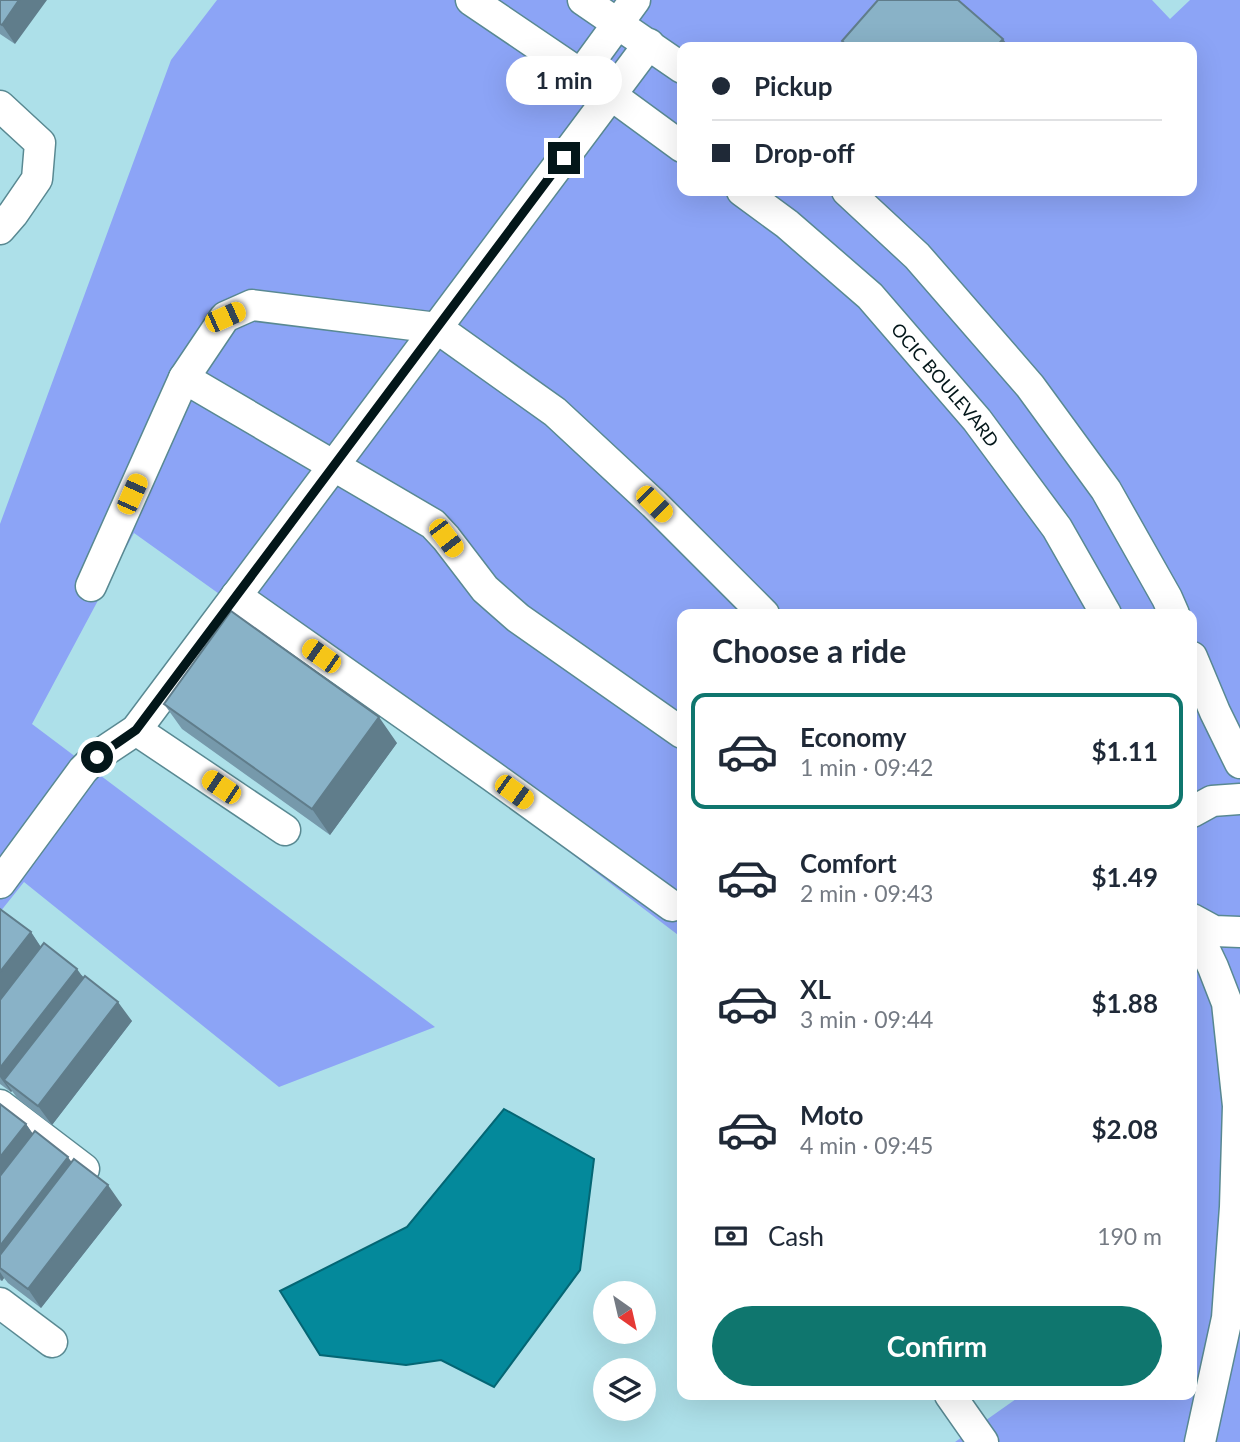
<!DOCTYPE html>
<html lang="en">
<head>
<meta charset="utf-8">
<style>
	:root { --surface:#fff; --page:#f6f6f7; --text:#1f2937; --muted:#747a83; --line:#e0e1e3; --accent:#0f766e }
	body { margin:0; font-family:Lato,sans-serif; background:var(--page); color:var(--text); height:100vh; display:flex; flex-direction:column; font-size:26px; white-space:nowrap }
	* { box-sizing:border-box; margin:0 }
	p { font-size:23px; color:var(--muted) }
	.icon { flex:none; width:38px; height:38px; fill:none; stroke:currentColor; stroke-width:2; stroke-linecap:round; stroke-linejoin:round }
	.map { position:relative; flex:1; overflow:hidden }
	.panel { position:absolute; left:677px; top:609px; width:520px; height:791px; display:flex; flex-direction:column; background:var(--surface); border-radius:14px; box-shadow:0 7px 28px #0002 }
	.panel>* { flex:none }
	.hud { position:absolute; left:677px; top:42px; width:520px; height:154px; border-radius:14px; box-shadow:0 7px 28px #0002; display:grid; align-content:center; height:154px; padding:0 35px; background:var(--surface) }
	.needle { width:46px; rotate:146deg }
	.fabs { position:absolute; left:593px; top:1281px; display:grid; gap:14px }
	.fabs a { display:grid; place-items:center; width:63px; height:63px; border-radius:50%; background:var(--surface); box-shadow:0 7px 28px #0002; font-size:35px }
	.end { position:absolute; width:32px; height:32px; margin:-16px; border:9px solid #031619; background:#fff; box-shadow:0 0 0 4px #fff }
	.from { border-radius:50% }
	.bubble { position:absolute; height:49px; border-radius:24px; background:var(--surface); box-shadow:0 7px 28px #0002; font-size:23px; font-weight:700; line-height:49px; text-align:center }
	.car { position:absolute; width:21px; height:42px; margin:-21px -10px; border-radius:9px; box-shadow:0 0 5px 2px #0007; background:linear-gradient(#f5c518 24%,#345 0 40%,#f5c518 0 76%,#345 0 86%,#f5c518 0) }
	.hud b { display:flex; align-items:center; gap:24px; height:66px; font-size:26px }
	.hud b+b { border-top:2px solid var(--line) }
	.hud i { width:18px; height:18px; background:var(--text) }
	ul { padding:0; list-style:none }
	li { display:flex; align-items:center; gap:21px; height:116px; margin:0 14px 10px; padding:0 21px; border:4px solid transparent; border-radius:14px }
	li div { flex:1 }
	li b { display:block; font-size:26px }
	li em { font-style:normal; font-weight:700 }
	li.active { border-color:var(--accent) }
	li>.icon { width:63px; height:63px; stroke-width:1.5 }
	h2 { padding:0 35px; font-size:32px; line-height:84px }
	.pay { display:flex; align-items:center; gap:18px; height:77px; padding:0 35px; font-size:26px }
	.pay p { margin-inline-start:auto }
	.action { display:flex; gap:14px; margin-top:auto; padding:14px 35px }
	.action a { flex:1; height:80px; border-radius:42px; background:var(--accent); color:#fff; font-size:28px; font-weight:700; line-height:80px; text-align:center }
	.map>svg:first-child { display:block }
	.green { fill:#8ca4f6; fill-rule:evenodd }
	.water { fill:#04899b; stroke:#046674; stroke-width:2 }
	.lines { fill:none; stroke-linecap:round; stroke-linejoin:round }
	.minor-casing { stroke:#598992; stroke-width:33 }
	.minor { stroke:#fff; stroke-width:30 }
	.wall { fill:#7699ab }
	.shaded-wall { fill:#607d8b }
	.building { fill:#89b2c7; stroke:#607d8b; stroke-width:2 }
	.route { stroke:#031619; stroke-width:9 }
	.labels { text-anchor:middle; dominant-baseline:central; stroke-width:5; stroke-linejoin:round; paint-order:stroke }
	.street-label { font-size:18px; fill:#031619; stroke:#e7fbfe }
</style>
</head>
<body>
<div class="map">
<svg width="1240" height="1442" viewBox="0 0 1240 1442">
	<rect width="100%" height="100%" fill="#ade0e9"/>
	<path class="green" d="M 217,0 L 1152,0 L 1170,19 L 1190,0 L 1240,0 L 1240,1442 L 955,1442 L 1016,1399 L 1013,1395 L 1192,1395 L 1192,614 L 682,614 L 682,938 L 407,728 L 134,533 L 32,724 L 435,1027 L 279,1087 L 24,882 L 0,912 L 0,524 L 171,60 ZM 682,47 L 1192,47 L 1192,191 L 682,191 Z"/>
	<path class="water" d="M 504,1109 L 594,1159 L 580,1270 L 494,1387 L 441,1360 L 406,1365 L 320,1355 L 280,1291 L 407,1227 Z"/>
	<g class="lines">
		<g class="minor-casing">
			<g id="minor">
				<path d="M 471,0 L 611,95 L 682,147"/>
				<path d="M 583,0 L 682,68"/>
				<path d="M 581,74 L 635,0"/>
				<path d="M 0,106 L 40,143 L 37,179 L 13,214 L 0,229"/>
				<path id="s1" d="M 742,191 L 787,224 L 870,296 L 977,420 L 1057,528 L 1106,614"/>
				<path d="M 847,191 L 917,256 L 1030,386 L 1106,490 L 1167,598 L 1174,614"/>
				<path d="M 184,378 L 433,524 L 446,538 L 485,589 L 518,618 L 682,733"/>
				<path d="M 91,586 L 184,378 L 225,317 L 252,305 L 437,328 L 555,412 L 654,504 L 764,614"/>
				<path d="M 236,596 L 492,776 L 672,906"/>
				<path d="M 1192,657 L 1215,712 L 1240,763"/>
				<path d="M 136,730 L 285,830"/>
				<path d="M 1192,812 L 1212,801 L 1240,799"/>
				<path d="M 0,883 L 83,770 L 97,756 L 136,730 L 649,44"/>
				<path d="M 1192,919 L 1214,931 L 1240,932"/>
				<path d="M 1192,923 L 1213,967 L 1227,1003 L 1238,1106 L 1235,1207 L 1227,1318 L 1200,1442"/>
				<path d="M 0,1105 L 84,1169"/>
				<path d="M 0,1303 L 52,1342"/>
				<path d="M 950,1395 L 983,1442"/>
			</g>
		</g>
		<use href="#minor" class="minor"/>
	</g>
	<path class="wall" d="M 0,0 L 15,44 L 0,34 Z
		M 164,704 L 397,743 L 330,835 L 182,729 Z
		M 0,909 L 31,932 L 41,947 L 84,977 L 132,1021 L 52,1125 L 18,1099 L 12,1091 L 11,1092 L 0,1084 Z
		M 0,1104 L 26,1124 L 33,1134 L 72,1162 L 122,1205 L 41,1308 L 8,1283 L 4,1278 L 2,1281 L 0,1280 Z"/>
	<path class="shaded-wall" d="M 19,0 L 47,0 L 15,44 L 2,25 Z
		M 1003,39 L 1009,47 L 996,47 Z
		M 379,717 L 397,743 L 330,835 L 312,809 Z
		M 31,932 L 44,952 L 0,1009 L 0,972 Z
		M 77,969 L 91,988 L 4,1080 L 12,1091 L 11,1092 L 0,1077 L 0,1068 Z
		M 118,1002 L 132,1021 L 52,1125 L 38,1106 Z
		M 26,1124 L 39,1143 L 0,1194 L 0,1157 Z
		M 68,1157 L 82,1177 L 0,1268 L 0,1246 Z
		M 108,1185 L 122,1205 L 41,1308 L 28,1289 Z
		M 0,1272 L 4,1278 L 2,1281 L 0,1278 Z"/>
	<path class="building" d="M 0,0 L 19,0 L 2,25 L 0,24 Z
		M 878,0 L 958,0 L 1003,39 L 996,47 L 849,47 L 842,41 Z
		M 231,611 L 379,717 L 312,809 L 164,704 Z
		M 0,909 L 31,932 L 0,972 Z
		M 44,943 L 77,969 L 0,1068 L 0,1000 Z
		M 85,976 L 118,1002 L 38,1106 L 4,1080 Z
		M 0,1104 L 26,1124 L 0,1157 Z
		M 35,1131 L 68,1157 L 0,1246 L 0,1176 Z
		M 74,1159 L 108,1185 L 28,1289 L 0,1268 L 0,1255 Z"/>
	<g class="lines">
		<path class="route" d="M 97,757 L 136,730 L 564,158"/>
	</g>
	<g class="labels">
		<g class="street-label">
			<text stroke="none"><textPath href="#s1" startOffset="282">OCIC BOULEVARD</textPath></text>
		</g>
	</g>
</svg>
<div class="fabs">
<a><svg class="needle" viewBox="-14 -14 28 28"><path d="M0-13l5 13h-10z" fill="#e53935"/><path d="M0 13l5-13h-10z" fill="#747a83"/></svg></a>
<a><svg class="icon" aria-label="layers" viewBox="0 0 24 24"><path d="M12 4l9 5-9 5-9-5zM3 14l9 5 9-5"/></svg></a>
</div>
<i class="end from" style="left:97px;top:757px"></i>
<i class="end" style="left:564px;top:158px"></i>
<div class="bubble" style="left:506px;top:56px;width:116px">1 min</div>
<i class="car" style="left:225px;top:317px;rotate:66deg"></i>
<i class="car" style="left:132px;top:494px;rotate:24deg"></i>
<i class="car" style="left:654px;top:504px;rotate:135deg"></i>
<i class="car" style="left:446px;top:538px;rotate:143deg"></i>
<i class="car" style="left:321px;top:656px;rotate:305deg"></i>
<i class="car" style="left:221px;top:787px;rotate:304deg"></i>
<i class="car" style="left:514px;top:792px;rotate:126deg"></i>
<div class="hud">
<b><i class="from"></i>Pickup</b>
<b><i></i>Drop-off</b>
</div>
<section class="panel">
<h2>Choose a ride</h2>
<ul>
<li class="active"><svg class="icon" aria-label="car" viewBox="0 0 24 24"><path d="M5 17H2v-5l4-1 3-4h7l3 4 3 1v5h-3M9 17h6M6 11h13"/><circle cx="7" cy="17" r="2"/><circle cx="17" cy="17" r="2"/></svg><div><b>Economy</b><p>1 min · 09:42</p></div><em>$1.11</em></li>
<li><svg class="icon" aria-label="car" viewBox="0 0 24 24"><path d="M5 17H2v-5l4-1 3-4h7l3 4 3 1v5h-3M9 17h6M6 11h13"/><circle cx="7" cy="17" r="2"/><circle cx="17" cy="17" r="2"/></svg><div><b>Comfort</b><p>2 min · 09:43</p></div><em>$1.49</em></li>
<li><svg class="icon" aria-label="car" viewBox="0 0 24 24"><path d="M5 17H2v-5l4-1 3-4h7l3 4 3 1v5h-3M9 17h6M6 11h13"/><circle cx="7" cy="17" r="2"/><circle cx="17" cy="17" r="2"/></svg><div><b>XL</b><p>3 min · 09:44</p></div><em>$1.88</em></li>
<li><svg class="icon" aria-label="car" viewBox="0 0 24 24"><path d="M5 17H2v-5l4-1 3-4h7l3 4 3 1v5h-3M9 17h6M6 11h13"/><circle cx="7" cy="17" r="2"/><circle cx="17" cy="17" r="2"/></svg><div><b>Moto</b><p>4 min · 09:45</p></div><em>$2.08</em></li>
</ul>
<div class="pay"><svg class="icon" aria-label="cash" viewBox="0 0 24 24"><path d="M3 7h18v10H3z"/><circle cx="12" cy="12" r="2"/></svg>Cash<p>190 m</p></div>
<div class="action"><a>Confirm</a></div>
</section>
</div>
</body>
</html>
